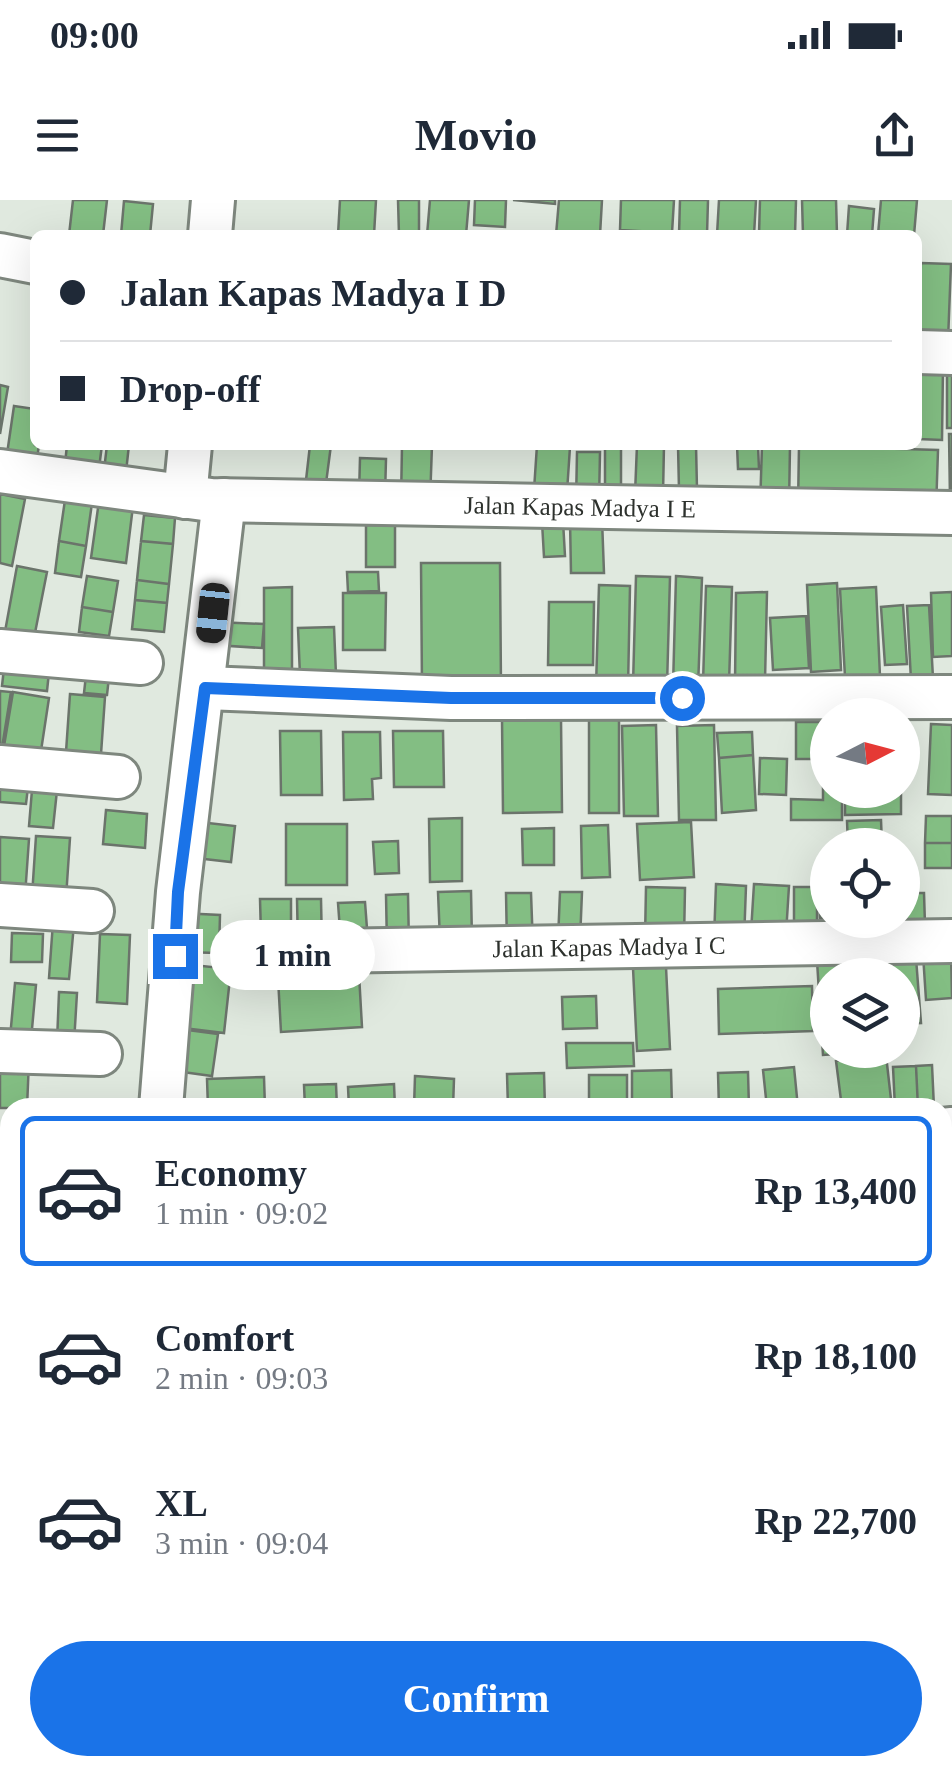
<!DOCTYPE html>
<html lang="en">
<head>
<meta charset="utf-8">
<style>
	:root { --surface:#fff; --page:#f6f6f7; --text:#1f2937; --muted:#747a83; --line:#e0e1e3; --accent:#1a73e8 }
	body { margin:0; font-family:"Times New Roman",serif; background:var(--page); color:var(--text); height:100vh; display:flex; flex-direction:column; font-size:38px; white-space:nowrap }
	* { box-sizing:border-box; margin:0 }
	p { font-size:32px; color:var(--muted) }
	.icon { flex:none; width:55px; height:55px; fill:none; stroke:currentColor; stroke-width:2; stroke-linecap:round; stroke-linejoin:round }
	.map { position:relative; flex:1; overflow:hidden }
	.side { position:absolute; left:0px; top:898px; width:952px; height:678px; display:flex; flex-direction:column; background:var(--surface); border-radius:30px 30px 0 0; box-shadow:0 10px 40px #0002 }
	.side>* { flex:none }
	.guide { position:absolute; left:30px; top:30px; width:892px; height:220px; border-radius:15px; box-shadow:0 10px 40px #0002; display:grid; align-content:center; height:220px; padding:0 30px; background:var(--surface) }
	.needle { width:65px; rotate:84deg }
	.tools { position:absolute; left:810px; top:498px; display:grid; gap:20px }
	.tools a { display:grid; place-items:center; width:110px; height:110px; border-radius:50%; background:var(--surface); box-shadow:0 10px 40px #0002; font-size:50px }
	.end { position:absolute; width:45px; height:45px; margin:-22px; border:12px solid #1a73e8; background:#fff; box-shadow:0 0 0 5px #fff }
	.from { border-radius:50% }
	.bubble { position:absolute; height:70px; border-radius:35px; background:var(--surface); box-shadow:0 10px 40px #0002; font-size:32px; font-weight:800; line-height:70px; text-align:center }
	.car { position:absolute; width:30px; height:60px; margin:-30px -15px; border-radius:12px; box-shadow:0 0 8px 2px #0007; background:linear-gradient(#222 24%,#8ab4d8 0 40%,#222 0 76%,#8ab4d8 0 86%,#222 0) }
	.guide b { display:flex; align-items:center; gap:35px; height:95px; font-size:38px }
	.guide b+b { border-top:2px solid var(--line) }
	.guide i { width:25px; height:25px; background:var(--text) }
	ul { padding:18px 0 0; list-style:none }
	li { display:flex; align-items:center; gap:30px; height:150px; margin:0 20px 15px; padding:0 10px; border:5px solid transparent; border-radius:15px }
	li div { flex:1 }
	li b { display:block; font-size:38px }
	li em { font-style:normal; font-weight:800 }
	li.current { border-color:var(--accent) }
	li>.icon { width:90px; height:90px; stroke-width:1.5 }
	.primary-button { display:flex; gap:20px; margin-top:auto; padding:20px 30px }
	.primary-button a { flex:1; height:115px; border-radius:60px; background:var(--accent); color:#fff; font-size:40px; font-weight:800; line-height:115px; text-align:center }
	.status { display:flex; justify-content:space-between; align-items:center; height:70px; padding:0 50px; background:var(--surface); direction:ltr }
	.status svg { height:28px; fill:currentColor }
	header { display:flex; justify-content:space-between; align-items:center; height:130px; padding:0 30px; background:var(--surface); font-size:45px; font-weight:800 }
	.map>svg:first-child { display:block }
	.water { fill:#67a167 }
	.building { fill:#83be83; stroke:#6b746b; stroke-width:2.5 }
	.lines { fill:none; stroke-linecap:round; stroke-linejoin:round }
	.minor-casing { stroke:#7e877e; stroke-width:48 }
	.secondary-casing { stroke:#7e877e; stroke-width:60 }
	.trunk-casing { stroke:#7e877e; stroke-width:60 }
	.minor { stroke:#fff; stroke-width:42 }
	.secondary { stroke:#fff; stroke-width:55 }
	.trunk { stroke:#fff; stroke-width:55 }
	.route { stroke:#1a73e8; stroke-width:12 }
	.labels { text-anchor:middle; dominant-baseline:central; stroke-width:9; stroke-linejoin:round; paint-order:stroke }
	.street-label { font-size:25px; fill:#2d312d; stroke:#edf7ec }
</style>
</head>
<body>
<div class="status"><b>09:00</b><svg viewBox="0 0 49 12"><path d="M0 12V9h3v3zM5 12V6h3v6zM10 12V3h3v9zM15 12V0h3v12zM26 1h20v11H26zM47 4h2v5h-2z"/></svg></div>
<header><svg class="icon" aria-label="menu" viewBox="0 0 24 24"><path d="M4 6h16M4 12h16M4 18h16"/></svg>Movio<svg class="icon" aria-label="share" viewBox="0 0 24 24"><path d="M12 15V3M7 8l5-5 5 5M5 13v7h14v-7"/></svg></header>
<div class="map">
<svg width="952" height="1573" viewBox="0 0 952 1573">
	<rect width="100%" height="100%" fill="#e0e9df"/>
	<path class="water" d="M 0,1340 L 10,1342 L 10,1396 L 0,1395 Z
		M 943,1511 L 952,1513 L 952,1564 L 943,1563 Z"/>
	<path class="building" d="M 73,0 L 107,0 L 103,35 L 69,35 Z
		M 340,0 L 376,0 L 374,35 L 338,35 Z
		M 398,0 L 419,0 L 419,35 L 399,35 Z
		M 430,0 L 469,0 L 466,35 L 427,35 Z
		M 475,0 L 506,0 L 505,27 L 474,25 Z
		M 513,0 L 555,0 L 555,4 Z
		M 559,0 L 602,0 L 600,35 L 556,35 Z
		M 621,0 L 674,0 L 672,33 L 620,30 Z
		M 680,0 L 708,0 L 707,35 L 679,35 Z
		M 719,0 L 756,0 L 754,35 L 717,35 Z
		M 760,0 L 796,0 L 795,35 L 759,35 Z
		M 802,0 L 836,0 L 837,35 L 803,35 Z
		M 881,0 L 917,0 L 914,35 L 878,35 Z
		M 124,1 L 153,4 L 150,35 L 121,35 Z
		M 849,6 L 874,9 L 872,35 L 847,35 Z
		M 921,63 L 951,64 L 948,141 L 918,140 Z
		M 947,166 L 952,166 L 952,228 L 947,228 Z
		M 918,167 L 943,168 L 942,240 L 918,239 Z
		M 0,185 L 8,187 L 0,234 Z
		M 14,206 L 35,209 L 35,245 L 39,245 L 36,265 L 6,261 Z
		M 949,234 L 952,234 L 952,299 L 950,299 Z
		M 67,245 L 102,245 L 98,276 L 64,273 Z
		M 107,245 L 129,245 L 126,272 L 104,270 Z
		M 310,245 L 331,245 L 325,291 L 305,289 Z
		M 402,245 L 432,245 L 430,302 L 401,302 Z
		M 537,245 L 570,247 L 567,292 L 534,290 Z
		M 605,245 L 621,245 L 621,300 L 605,300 Z
		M 637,245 L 664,245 L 663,295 L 635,294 Z
		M 678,245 L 696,245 L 697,289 L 679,290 Z
		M 737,245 L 758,245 L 759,269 L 738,269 Z
		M 762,245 L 790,245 L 789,308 L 760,308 Z
		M 799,246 L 938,250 L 936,310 L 798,306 Z
		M 577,252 L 600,252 L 599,303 L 576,303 Z
		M 360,258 L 386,259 L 385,296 L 359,296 Z
		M 0,294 L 25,299 L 12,366 L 0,363 Z
		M 65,300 L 92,303 L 86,346 L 59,341 Z
		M 99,301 L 133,306 L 126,363 L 91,358 Z
		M 144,315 L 175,318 L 173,344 L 141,341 Z
		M 602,319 L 604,373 L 571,373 L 570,320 Z
		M 563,321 L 565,356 L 544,357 L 542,322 Z
		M 366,325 L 395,325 L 395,367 L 366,367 Z
		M 59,341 L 86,346 L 81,377 L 55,373 Z
		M 141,341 L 173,344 L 169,384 L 137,380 Z
		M 421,363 L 500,363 L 501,487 L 422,488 Z
		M 17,366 L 47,372 L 33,443 L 4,437 Z
		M 347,372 L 378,372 L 379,391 L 348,392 Z
		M 87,376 L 118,381 L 113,412 L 82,407 Z
		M 636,376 L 670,377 L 667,486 L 633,485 Z
		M 676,376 L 702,378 L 698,488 L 673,487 Z
		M 137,380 L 169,384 L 167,403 L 135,400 Z
		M 837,383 L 841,470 L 811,472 L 807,385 Z
		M 599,385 L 630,386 L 628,489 L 596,487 Z
		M 706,386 L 732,387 L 729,484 L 703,483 Z
		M 292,387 L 292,486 L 264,486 L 264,388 Z
		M 876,387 L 880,476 L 845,477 L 840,389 Z
		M 767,392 L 765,481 L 735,484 L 736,393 Z
		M 952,392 L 952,456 L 933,457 L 931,393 Z
		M 343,393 L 386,393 L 385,450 L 343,450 Z
		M 135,400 L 167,403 L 164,432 L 132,429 Z
		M 549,402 L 594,402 L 593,465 L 548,465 Z
		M 903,405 L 907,464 L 885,465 L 881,407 Z
		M 929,405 L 933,478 L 911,480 L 907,406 Z
		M 82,407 L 113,412 L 109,436 L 79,432 Z
		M 806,416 L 809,468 L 773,470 L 770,418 Z
		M 215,422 L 264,424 L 262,448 L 214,445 Z
		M 334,427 L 336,475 L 300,476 L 298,428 Z
		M 5,459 L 50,463 L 47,491 L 2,486 Z
		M 87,466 L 110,468 L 107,495 L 84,493 Z
		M 0,491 L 11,492 L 0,560 Z
		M 13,492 L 49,498 L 39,564 L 2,558 Z
		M 70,494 L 105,497 L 101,554 L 66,552 Z
		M 561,518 L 562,612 L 503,613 L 502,519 Z
		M 589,519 L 619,520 L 619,613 L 589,613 Z
		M 796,522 L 828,522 L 828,590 L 842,590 L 842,620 L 791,620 L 791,599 L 823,600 L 823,559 L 796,559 Z
		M 931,524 L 952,525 L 952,595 L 928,594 Z
		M 656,525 L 658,616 L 624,616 L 622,526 Z
		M 714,525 L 716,620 L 679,620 L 677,526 Z
		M 280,531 L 321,531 L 322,595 L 281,595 Z
		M 393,531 L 443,531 L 444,587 L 394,587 Z
		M 343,532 L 380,532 L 381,578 L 372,579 L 373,599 L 344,600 Z
		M 752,532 L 753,555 L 719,558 L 717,533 Z
		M 753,555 L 756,610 L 722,613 L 719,558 Z
		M 760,558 L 787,559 L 786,595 L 759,594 Z
		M 0,575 L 29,578 L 26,604 L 0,602 Z
		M 33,578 L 58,581 L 53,628 L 29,626 Z
		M 845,590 L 901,590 L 901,614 L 845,615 Z
		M 106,610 L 147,614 L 145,648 L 103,644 Z
		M 926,616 L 952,616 L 952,643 L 925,643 Z
		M 462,618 L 462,681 L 430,682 L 429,619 Z
		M 881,620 L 882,645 L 848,645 L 847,621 Z
		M 199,622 L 235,626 L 231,662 L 195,658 Z
		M 691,622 L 694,677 L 640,680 L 637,624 Z
		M 286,624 L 347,624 L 347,685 L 286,685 Z
		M 608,625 L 610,677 L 582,678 L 581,626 Z
		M 554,628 L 554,665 L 523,665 L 522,629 Z
		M 36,636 L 70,638 L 66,698 L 32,696 Z
		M 0,637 L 29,639 L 25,696 L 0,694 Z
		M 398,641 L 399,673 L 375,674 L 373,642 Z
		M 925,643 L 952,643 L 952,668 L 925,668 Z
		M 716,684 L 746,686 L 744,741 L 714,739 Z
		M 754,684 L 789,686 L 786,734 L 751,732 Z
		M 646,687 L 685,688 L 684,740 L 645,739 Z
		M 794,687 L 817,687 L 817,729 L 794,729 Z
		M 828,689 L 828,718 L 820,718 L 819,690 Z
		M 471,691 L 472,739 L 440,740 L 438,692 Z
		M 560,692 L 582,692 L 580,741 L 558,740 Z
		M 506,693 L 531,693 L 533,747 L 507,747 Z
		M 902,693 L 924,693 L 925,725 L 894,727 L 894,720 L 902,720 Z
		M 408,694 L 409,746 L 387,747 L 386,695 Z
		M 260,699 L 291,699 L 291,734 L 261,735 Z
		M 297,699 L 321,699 L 322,748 L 298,748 Z
		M 365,702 L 368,742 L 341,744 L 338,703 Z
		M 180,713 L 220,715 L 219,753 L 179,752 Z
		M 53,722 L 74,724 L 69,779 L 49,778 Z
		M 12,733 L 43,734 L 42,762 L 11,762 Z
		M 100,734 L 130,735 L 127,804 L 97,802 Z
		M 951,752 L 952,798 L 926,800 L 923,754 Z
		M 916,758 L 921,823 L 902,824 L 902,775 L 893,775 L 892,759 Z
		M 848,759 L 849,775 L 828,775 L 828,850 L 853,853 L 823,855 L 817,761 Z
		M 890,760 L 891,775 L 853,775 L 852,762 Z
		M 183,764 L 231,769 L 224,833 L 175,827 Z
		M 666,767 L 670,849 L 637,851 L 633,768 Z
		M 359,774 L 362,827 L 281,832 L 278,778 Z
		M 15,783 L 36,785 L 31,840 L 10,838 Z
		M 812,786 L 813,831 L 719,834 L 718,789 Z
		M 59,792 L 77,793 L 74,843 L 57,842 Z
		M 596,796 L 597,828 L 563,829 L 562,797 Z
		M 180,829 L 218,834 L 212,876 L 175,871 Z
		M 566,843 L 633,843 L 634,866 L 567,868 Z
		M 886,855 L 892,908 L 842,908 L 836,861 Z
		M 0,858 L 29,860 L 27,908 L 0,908 Z
		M 932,865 L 934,908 L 918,908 L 916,866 Z
		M 916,866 L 918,908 L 895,908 L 893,867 Z
		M 794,867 L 798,908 L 767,908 L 763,870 Z
		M 671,870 L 672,908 L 632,908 L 632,871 Z
		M 748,872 L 749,908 L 719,908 L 718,873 Z
		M 544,873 L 545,908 L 508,908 L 507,874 Z
		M 589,875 L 627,875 L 627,908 L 589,908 Z
		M 415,876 L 454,879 L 453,908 L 414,908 Z
		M 264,877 L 265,908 L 208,908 L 207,879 Z
		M 336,884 L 337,908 L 305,908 L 304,885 Z
		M 394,884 L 395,908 L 349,908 L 348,887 Z
		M 942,936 L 948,936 L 952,979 L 942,980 Z
		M 0,1033 L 10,1033 L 10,1122 L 0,1122 Z
		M 947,1050 L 952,1050 L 952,1128 Z
		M 0,1197 L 10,1197 L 10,1239 L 0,1239 Z
		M 58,1565 L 89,1565 L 88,1573 L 57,1573 Z"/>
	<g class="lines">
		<g class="minor-casing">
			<g id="minor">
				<path d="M 210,35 L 213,0"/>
				<path d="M 0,55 L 35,62"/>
				<path d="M 918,152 L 952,153"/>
				<path id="s1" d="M 0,271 L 211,300 L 952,313"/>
				<path d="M 185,297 L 190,245"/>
				<path d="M 0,451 L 141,463"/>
				<path d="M 205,488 L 451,498 L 952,497"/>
				<path d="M 0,567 L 118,577"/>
				<path d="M 0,705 L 92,711"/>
				<path id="s2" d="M 264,752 L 952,741"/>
				<path d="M 0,851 L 100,854"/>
				<path d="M 161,908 L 178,692 L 224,300"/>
				<path d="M 942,930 L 952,929"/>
				<path d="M 0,1003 L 10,1004"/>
				<path d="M 942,1035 L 952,1035"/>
				<path d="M 942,1167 L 952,1166"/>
				<path d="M 462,1565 L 462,1573"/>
				<path d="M 40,1573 L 40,1565"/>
			</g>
		</g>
		<g class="secondary-casing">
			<path id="secondary" d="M 0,1248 L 10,1248
				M 942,1415 L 952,1417
				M 0,1468 L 10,1469
				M 596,1565 L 635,1573"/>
		</g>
		<g class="trunk-casing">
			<path id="trunk" d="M 0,1295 L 10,1295
				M 0,1419 L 10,1420
				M 942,1455 L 952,1457
				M 791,1565 L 830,1573"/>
		</g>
		<use href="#minor" class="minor"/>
		<use href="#secondary" class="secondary"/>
		<use href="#trunk" class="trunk"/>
	</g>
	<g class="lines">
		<path class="route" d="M 175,756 L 178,692 L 205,488 L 451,498 L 682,498"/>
	</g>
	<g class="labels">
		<g class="street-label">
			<text stroke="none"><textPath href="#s1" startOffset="582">Jalan Kapas Madya I E</textPath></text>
			<text stroke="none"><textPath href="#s2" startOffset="345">Jalan Kapas Madya I C</textPath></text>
		</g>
	</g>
</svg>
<div class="tools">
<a><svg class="needle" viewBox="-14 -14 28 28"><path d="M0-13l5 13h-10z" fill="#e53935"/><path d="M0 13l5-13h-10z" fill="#747a83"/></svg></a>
<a><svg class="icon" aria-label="locate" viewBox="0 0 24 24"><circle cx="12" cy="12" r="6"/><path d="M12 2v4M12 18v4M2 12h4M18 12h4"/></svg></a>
<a><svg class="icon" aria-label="layers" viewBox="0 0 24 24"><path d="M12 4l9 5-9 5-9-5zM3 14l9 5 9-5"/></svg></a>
</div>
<i class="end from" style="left:682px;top:498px"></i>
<i class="end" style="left:175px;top:756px"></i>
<div class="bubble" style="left:210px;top:720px;width:165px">1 min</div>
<i class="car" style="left:213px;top:413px;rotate:186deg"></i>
<div class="guide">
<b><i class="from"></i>Jalan Kapas Madya I D</b>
<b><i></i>Drop-off</b>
</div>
<section class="side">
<ul>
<li class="current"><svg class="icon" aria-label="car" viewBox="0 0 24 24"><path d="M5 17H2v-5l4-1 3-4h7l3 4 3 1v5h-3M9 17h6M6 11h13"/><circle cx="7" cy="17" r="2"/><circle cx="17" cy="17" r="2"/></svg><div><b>Economy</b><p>1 min · 09:02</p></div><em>Rp 13,400</em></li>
<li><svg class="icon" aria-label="car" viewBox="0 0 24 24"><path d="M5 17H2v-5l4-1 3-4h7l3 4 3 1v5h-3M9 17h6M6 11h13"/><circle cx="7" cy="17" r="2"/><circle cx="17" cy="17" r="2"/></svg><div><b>Comfort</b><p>2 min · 09:03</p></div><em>Rp 18,100</em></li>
<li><svg class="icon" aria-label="car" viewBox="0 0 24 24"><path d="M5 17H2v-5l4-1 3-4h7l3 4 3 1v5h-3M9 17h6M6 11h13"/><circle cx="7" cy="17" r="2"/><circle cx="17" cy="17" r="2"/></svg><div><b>XL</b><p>3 min · 09:04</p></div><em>Rp 22,700</em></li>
</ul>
<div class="primary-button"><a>Confirm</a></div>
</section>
</div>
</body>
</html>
